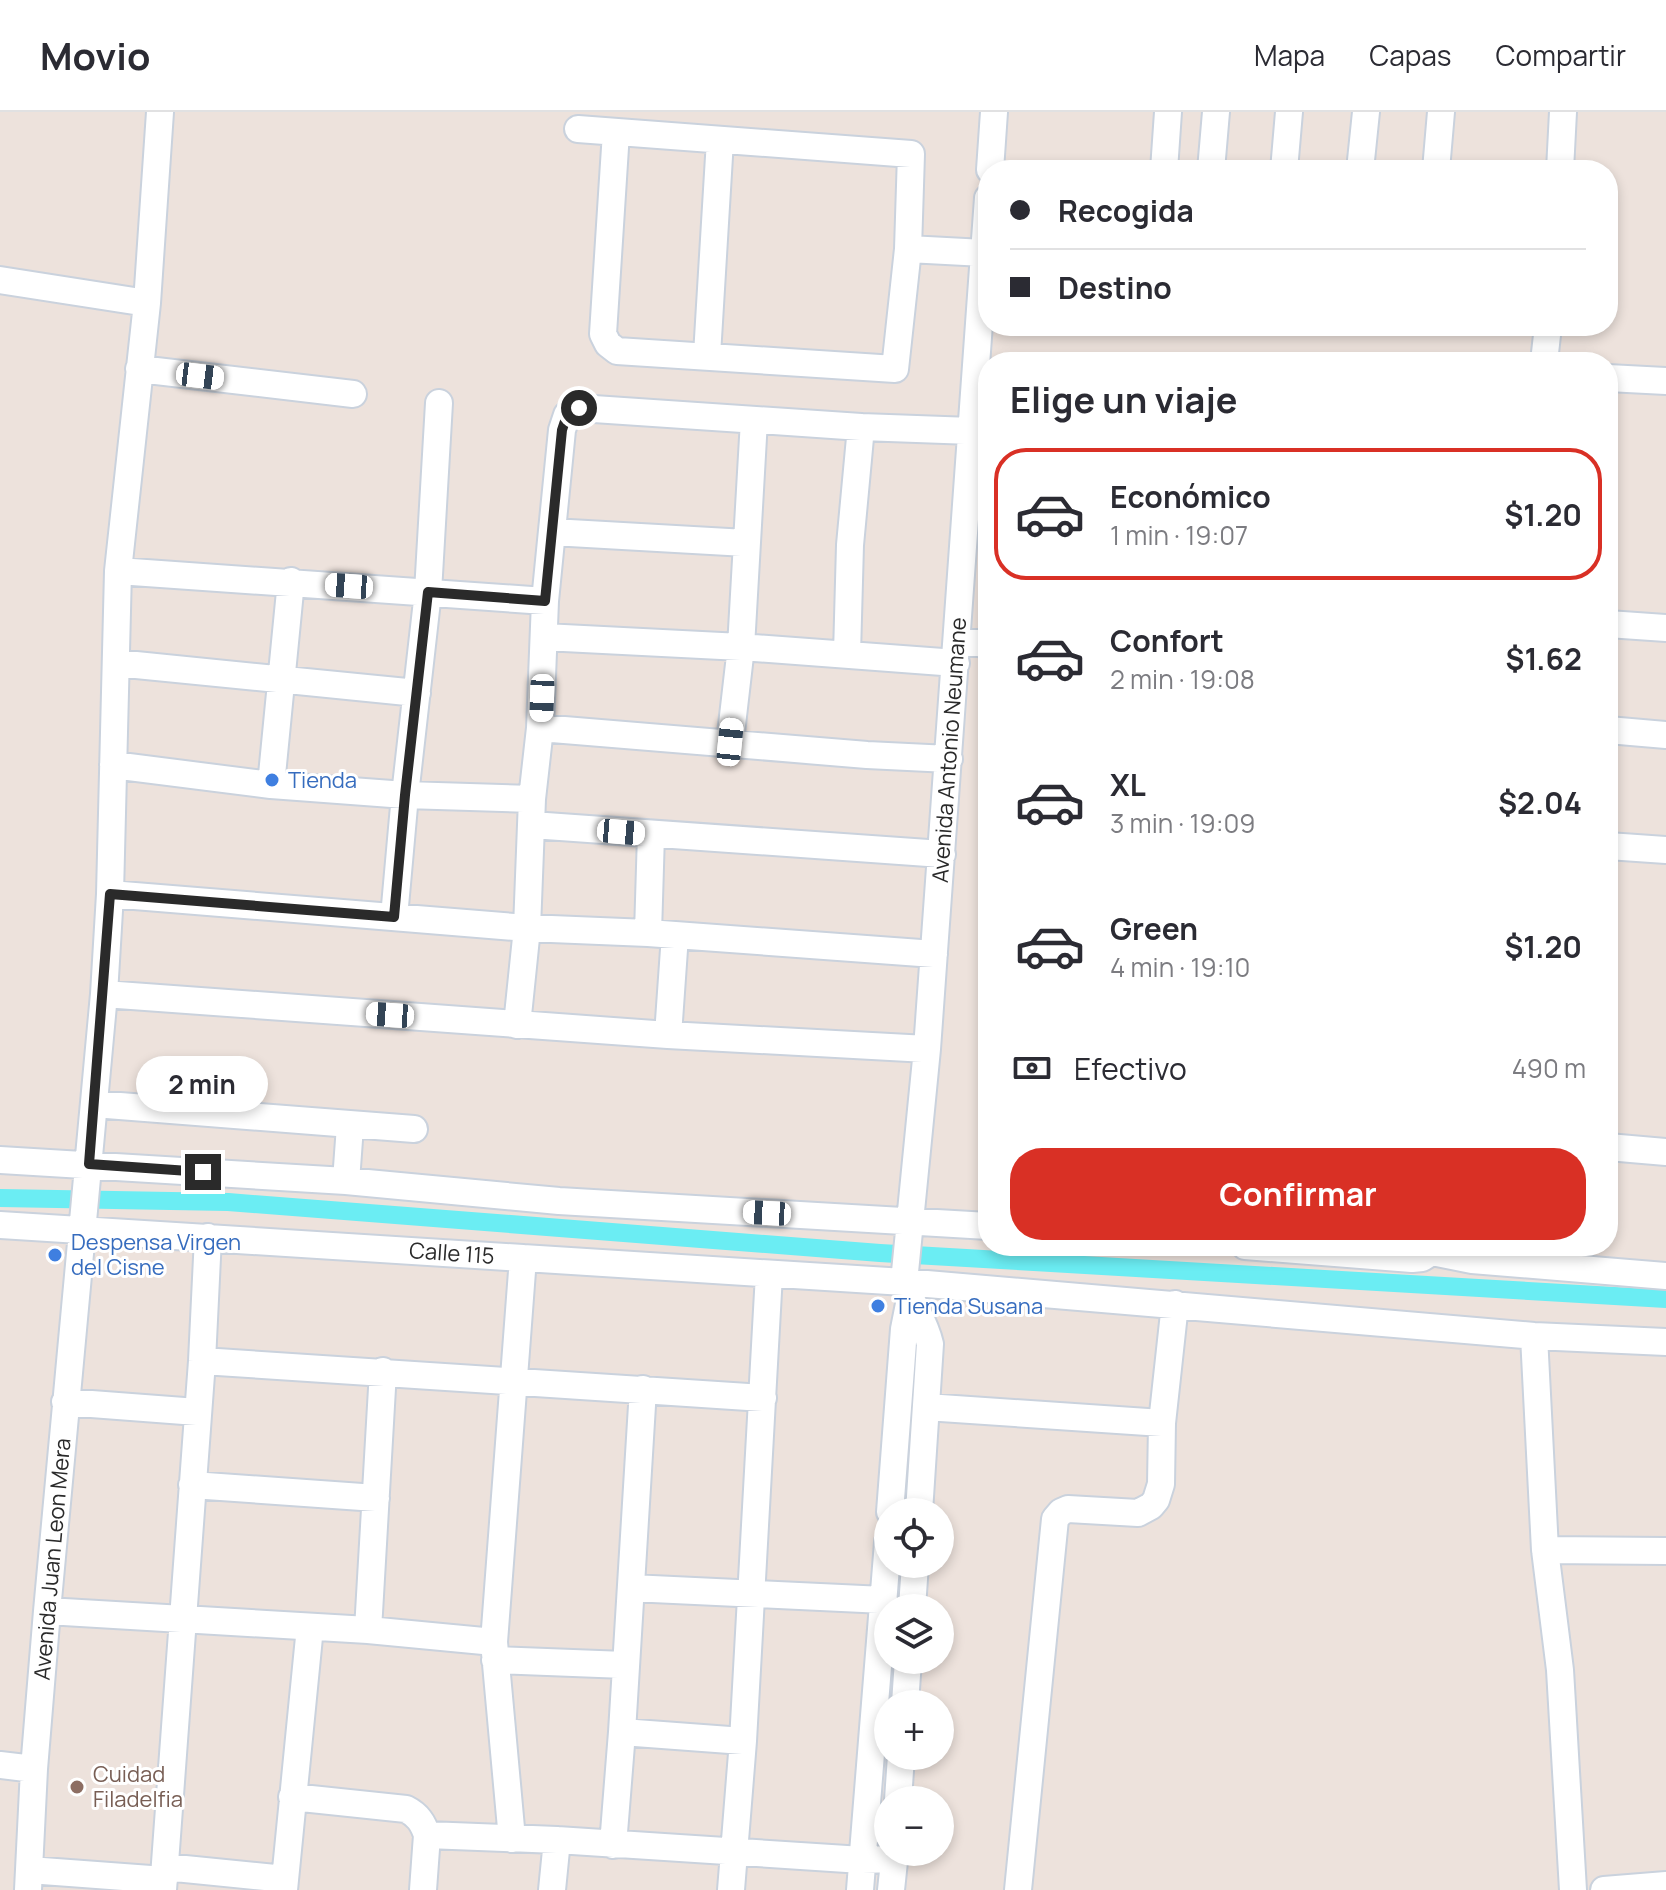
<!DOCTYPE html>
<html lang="es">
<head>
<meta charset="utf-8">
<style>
	:root { --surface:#fff; --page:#f2f2f3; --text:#2b2b33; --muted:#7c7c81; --line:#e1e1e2; --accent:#d93025 }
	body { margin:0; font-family:Manrope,sans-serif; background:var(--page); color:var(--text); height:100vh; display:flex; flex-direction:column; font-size:30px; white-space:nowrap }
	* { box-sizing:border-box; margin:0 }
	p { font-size:26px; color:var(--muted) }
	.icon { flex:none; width:44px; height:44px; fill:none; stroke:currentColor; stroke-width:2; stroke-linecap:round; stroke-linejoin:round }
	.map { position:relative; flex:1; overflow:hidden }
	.details { position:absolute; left:978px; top:240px; width:640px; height:904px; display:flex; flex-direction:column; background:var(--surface); border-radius:32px; box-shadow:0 4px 12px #0003 }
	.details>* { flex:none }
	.hud { position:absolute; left:978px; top:48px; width:640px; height:176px; border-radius:32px; box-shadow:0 4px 12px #0003; display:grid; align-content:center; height:176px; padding:0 32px; background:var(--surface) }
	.buttons { position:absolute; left:874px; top:1386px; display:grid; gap:16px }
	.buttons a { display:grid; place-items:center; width:80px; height:80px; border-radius:50%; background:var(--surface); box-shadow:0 4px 12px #0003; font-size:40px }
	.end { position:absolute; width:36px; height:36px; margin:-18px; border:10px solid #2a2a2a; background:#fff; box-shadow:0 0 0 4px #fff }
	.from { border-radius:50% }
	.bubble { position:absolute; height:56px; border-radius:28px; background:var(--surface); box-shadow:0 4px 12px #0003; font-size:26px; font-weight:700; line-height:56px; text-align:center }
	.car { position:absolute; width:24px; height:48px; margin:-24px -12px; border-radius:10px; box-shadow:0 0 6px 2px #0007; background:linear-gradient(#fff 24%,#345 0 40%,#fff 0 76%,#345 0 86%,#fff 0) }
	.hud b { display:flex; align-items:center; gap:28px; height:76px; font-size:30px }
	.hud b+b { border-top:2px solid var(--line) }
	.hud i { width:20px; height:20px; background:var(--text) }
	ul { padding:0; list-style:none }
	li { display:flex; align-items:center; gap:24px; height:132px; margin:0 16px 12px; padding:0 16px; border:4px solid transparent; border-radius:32px }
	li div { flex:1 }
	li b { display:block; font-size:30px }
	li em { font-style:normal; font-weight:700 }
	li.current { border-color:var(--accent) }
	li>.icon { width:72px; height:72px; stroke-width:1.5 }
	h2 { padding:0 32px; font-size:36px; line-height:96px }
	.pay { display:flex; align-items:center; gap:20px; height:88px; padding:0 32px; font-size:30px }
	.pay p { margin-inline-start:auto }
	.button { display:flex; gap:16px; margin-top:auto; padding:16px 32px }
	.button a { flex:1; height:92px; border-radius:32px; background:var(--accent); color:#fff; font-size:32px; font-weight:700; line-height:92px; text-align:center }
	header { display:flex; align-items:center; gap:48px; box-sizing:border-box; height:112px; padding:0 40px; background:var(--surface); border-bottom:2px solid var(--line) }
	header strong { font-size:38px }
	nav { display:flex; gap:44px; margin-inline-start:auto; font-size:28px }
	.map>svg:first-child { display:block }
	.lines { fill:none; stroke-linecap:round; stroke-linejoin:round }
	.canal { stroke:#6bedf3; stroke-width:18 }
	.minor-casing { stroke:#cad2dd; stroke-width:30 }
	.minor { stroke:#fff; stroke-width:26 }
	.route { stroke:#2a2a2a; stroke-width:10 }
	.shop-dot { fill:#3f7fe0; stroke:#fff; stroke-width:3 }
	.education-dot { fill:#8d6e63; stroke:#fff; stroke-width:3 }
	.labels { text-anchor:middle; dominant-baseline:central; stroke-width:6; stroke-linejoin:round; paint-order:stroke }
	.street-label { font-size:22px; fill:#2a2a2a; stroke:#fff }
	.shop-label { font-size:22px; fill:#366cbe; stroke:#fff; text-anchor:start }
	.education-label { font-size:22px; fill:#785e54; stroke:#fff; text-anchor:start }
</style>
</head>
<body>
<header>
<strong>Movio</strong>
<nav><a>Mapa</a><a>Capas</a><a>Compartir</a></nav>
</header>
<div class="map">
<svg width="1666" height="1778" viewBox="0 0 1666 1778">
	<rect width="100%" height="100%" fill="#ede2dc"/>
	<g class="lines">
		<path class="canal" d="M 0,1086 L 228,1090 L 880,1141 L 1666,1187"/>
		<g class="minor-casing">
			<path id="minor" d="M 578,17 L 911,42 L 908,137 L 984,141
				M 616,20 L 603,222 L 608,232 L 617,239 L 895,257 L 908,137
				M 990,58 L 994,0
				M 1164,58 L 1168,0
				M 1211,58 L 1216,0
				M 1284,58 L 1289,0
				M 1360,58 L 1366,0
				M 1436,58 L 1441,0
				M 1560,58 L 1563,0
				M 0,168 L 147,191
				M 707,243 L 720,28
				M 1544,250 L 1548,214
				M 139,257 L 353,282
				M 1608,266 L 1666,269
				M 552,420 L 746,431
				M 118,459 L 545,489
				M 1608,512 L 1666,516
				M 544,525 L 741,535 L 956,551
				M 957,529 L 988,532
				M 847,542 L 850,433 L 861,315
				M 116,551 L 417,581
				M 540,616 L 867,643 L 949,647
				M 1608,618 L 1666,623
				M 730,630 L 741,535 L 754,308
				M 113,653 L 271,673 L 405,683 L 532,687
				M 271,673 L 291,469
				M 532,713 L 942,742
				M 1608,734 L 1666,738
				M 110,782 L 527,816 L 648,821 L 934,842
				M 394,805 L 405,683 L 428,480 L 439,291
				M 648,821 L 651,722
				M 104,882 L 668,923 L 927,937
				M 517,913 L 527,816 L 532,687 L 540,616 L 545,489 L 562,318 L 567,303 L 579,296 L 861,315 L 972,319
				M 668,923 L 675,823
				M 94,992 L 414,1017
				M 1608,1035 L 1666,1040
				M 0,1048 L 346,1069 L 559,1089 L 988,1114
				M 346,1069 L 350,1014
				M 0,1113 L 904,1170 L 1534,1224 L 1666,1230
				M 1245,1134 L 1412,1147 L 1422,1146 L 1441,1134
				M 1432,1140 L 1472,1148 L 1666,1164
				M 1534,1224 L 1545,1438 L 1560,1558 L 1573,1778
				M 202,1249 L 763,1286
				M 65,1290 L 197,1300
				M 926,1295 L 1162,1311
				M 192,1373 L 376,1386
				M 890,1400 L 904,1217 L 910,1187
				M 919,1400 L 930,1232 C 925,1209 911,1191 904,1170 L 927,937 L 988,86
				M 1545,1438 L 1666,1439
				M 631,1476 L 884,1488
				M 912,1496 L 915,1452
				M 47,1499 L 368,1518 L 494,1530
				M 368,1518 L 383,1259
				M 495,1548 L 625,1553
				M 905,1592 L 908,1548
				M 622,1620 L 743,1629
				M 0,1653 L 34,1657
				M 292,1685 L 406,1697 C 418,1703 423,1711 427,1723 L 423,1778
				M 898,1688 L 901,1644
				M 427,1723 L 557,1728 L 862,1748 L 894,1747
				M 512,1727 L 494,1530 L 523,1146
				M 613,1733 L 622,1620 L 643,1277
				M 165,1755 L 285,1767
				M 29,1758 L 164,1768
				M 28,1778 L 34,1657 L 47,1499 L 104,882 L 110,782 L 118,459 L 147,191 L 160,0
				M 163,1778 L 202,1249 L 208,1125
				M 284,1778 L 310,1515
				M 552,1778 L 557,1728
				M 731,1778 L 743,1629 L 769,1162
				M 860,1778 L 888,1430
				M 891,1778 L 895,1740
				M 1018,1778 L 1055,1407 L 1061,1400 L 1068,1397 L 1138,1401 L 1151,1394 L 1156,1388 L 1161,1372 L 1162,1311 L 1175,1192
				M 1604,1778 L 1666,1773"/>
		</g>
		<use href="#minor" class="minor"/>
	</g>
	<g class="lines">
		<path class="route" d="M 203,1060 L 89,1052 L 110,782 L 394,805 L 405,683 L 428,480 L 545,489 L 562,318 L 567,303 L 579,296"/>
	</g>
	<g class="shop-dot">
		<circle cx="272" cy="668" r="8"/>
		<circle cx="55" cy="1143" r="8"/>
		<circle cx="878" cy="1194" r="8"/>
	</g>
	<circle class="education-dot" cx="77" cy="1675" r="8"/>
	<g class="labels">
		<g class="street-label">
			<text transform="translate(949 638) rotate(-86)">Avenida Antonio Neumane</text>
			<text transform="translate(452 1141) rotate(4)">Calle 115</text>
			<text transform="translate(52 1447) rotate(-85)">Avenida Juan Leon Mera</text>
		</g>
		<g class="shop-label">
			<text x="288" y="668">Tienda</text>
			<text x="71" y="1130">Despensa Virgen<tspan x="71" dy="25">del Cisne</tspan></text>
			<text x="894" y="1194">Tienda Susana</text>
		</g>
		<g class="education-label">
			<text x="93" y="1662">Cuidad<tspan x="93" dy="25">Filadelfia</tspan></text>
		</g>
	</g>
</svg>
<div class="buttons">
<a><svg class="icon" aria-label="locate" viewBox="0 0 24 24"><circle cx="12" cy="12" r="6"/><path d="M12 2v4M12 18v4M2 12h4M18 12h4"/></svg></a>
<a><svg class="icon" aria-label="layers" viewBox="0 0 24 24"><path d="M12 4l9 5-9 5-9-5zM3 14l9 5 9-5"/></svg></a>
<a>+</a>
<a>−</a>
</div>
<i class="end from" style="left:579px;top:296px"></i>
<i class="end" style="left:203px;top:1060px"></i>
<div class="bubble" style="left:136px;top:944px;width:132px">2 min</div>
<i class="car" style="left:200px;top:264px;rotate:97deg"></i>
<i class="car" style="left:349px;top:474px;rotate:274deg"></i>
<i class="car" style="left:542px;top:586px;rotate:182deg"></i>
<i class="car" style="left:730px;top:630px;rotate:6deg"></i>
<i class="car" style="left:621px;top:720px;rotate:95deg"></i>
<i class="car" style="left:390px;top:903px;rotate:274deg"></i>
<i class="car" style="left:767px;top:1101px;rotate:273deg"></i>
<div class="hud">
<b><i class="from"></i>Recogida</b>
<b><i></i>Destino</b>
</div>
<section class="details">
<h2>Elige un viaje</h2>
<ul>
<li class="current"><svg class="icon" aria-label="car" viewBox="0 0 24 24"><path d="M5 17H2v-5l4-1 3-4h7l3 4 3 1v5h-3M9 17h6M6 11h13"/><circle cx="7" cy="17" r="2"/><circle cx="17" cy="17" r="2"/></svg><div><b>Económico</b><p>1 min · 19:07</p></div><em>$1.20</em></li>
<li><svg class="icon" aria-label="car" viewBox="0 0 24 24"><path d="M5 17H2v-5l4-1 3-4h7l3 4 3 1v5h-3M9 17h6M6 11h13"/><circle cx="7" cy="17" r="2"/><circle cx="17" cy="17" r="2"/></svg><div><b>Confort</b><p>2 min · 19:08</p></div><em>$1.62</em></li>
<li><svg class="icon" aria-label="car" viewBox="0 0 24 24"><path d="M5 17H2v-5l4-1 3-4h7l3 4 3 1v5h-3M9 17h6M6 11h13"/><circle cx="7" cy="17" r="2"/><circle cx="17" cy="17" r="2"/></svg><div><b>XL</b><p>3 min · 19:09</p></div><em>$2.04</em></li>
<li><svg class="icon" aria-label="car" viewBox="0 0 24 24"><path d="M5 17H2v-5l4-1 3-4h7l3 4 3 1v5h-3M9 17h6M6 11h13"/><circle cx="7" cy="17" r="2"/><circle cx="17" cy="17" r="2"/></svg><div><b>Green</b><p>4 min · 19:10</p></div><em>$1.20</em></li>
</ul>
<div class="pay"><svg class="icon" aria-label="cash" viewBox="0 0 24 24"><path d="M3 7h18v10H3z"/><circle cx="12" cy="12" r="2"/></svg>Efectivo<p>490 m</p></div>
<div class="button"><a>Confirmar</a></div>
</section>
</div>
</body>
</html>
